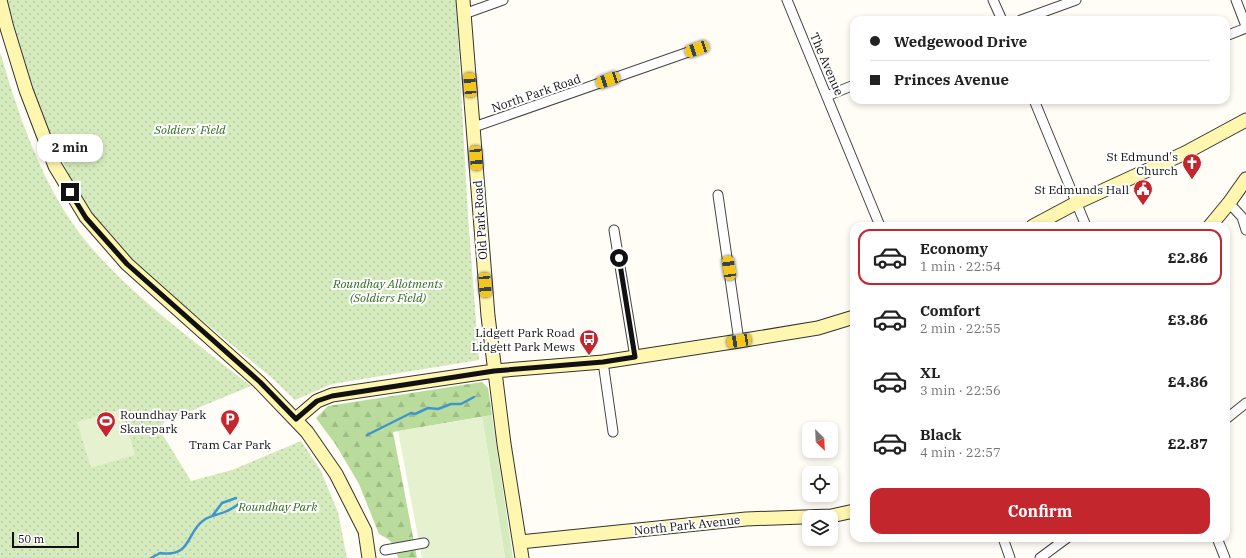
<!DOCTYPE html>
<html lang="en">
<head>
<meta charset="utf-8">
<style>
	:root { --surface:#fff; --page:#f6f6f6; --text:#222; --muted:#767676; --line:#e0e0e0; --accent:#c4262e }
	body { margin:0; font-family:"IBM Plex Serif",serif; background:var(--page); color:var(--text); height:100vh; display:flex; flex-direction:column; font-size:15px; white-space:nowrap }
	* { box-sizing:border-box; margin:0 }
	p { font-size:13px; color:var(--muted) }
	.icon { flex:none; width:22px; height:22px; fill:none; stroke:currentColor; stroke-width:2; stroke-linecap:round; stroke-linejoin:round }
	.map { position:relative; flex:1; overflow:hidden }
	.side { position:absolute; left:850px; top:222px; width:380px; height:320px; display:flex; flex-direction:column; background:var(--surface); border-radius:12px; box-shadow:0 2px 6px #0003 }
	.side>* { flex:none }
	.hud { position:absolute; left:850px; top:16px; width:380px; height:88px; border-radius:12px; box-shadow:0 2px 6px #0003; display:grid; align-content:center; height:88px; padding:0 20px; background:var(--surface) }
	.needle { width:26px; rotate:156deg }
	.fabs { position:absolute; left:802px; top:422px; display:grid; gap:8px }
	.fabs a { display:grid; place-items:center; width:36px; height:36px; border-radius:8px; background:var(--surface); box-shadow:0 2px 6px #0003; font-size:20px }
	.scale { position:absolute; left:12px; bottom:10px; width:67px; box-sizing:border-box; padding-left:4px; border:2px solid #111; border-top:0; font-size:11px; line-height:14px; white-space:nowrap; color:#111; -webkit-text-stroke:3px #fff; paint-order:stroke }
	.end { position:absolute; width:18px; height:18px; margin:-9px; border:5px solid #111; background:#fff; box-shadow:0 0 0 2px #fff }
	.from { border-radius:50% }
	.bubble { position:absolute; height:28px; border-radius:12px; background:var(--surface); box-shadow:0 2px 6px #0003; font-size:13px; font-weight:700; line-height:28px; text-align:center }
	.car { position:absolute; width:12px; height:24px; margin:-12px -6px; border-radius:5px; box-shadow:0 0 3px 1px #0007; background:linear-gradient(#f5c518 24%,#345 0 40%,#f5c518 0 76%,#345 0 86%,#f5c518 0) }
	.hud b { display:flex; align-items:center; gap:14px; height:38px; font-size:15px }
	.hud b+b { border-top:1px solid var(--line) }
	.hud i { width:10px; height:10px; background:var(--text) }
	ul { padding:7px 0 0; list-style:none }
	li { display:flex; align-items:center; gap:12px; height:56px; margin:0 8px 6px; padding:0 12px; border:2px solid transparent; border-radius:12px }
	li div { flex:1 }
	li b { display:block; font-size:15px }
	li em { font-style:normal; font-weight:700 }
	li.current { border-color:var(--accent) }
	li>.icon { width:36px; height:36px; stroke-width:1.5 }
	.primary-button { display:flex; gap:8px; margin-top:auto; padding:8px 20px }
	.primary-button a { flex:1; height:46px; border-radius:12px; background:var(--accent); color:#fff; font-size:16px; font-weight:700; line-height:46px; text-align:center }
	.map>svg:first-child { display:block }
	.grass { fill:#d5ebbd }
	.forest { fill:url(#forest-firs) }
	.park { fill:url(#park-dots) }
	.pitch { fill:#e6f2cf }
	.lines { fill:none; stroke-linecap:round; stroke-linejoin:round }
	.stream { stroke:#3f96cf; stroke-width:2.5 }
	.street-casing { stroke:#444; stroke-width:11 }
	.secondary-casing { stroke:#333; stroke-width:15 }
	.street { stroke:#fff; stroke-width:9 }
	.secondary { stroke:#fff6b0; stroke-width:13 }
	.route { stroke:#111; stroke-width:5 }
	.labels { text-anchor:middle; dominant-baseline:central; stroke-width:4; stroke-linejoin:round; paint-order:stroke }
	.street-label { font-size:12px; fill:#111; stroke:#fff }
	.park-label { font-size:12px; font-style:italic; fill:#2f6b1f; stroke:#fff }
	.poi-label { font-size:12px; fill:#111; stroke:#fff; text-anchor:end }
</style>
</head>
<body>
<div class="map">
<svg width="1246" height="558" viewBox="0 0 1246 558">
	<defs>
		<pattern id="forest-firs" width="22" height="20" patternUnits="userSpaceOnUse"><rect width="22" height="20" fill="#b9dc9c"/><path d="M5 1l3.5 6h-7zM16 11l3.5 6h-7z" fill="#9ebc85"/></pattern>
		<pattern id="park-dots" width="8" height="8" patternUnits="userSpaceOnUse"><rect width="8" height="8" fill="#d5ebbd"/><path d="M2 2h.1M6 6h.1" fill="none" stroke="#b6c8a1" stroke-width="1.8" stroke-linecap="round"/></pattern>
	</defs>
	<rect width="100%" height="100%" fill="#fffdf5"/>
	<path class="grass" d="M 492,415 L 513,558 L 505,558 L 482,417 Z"/>
	<path class="forest" d="M 482,382 L 488,388 L 492,415 L 393,432 L 417,558 L 398,558 L 395,546 L 388,539 L 379,534 L 359,484 L 336,445 L 316,418 L 328,406 Z"/>
	<path class="park" d="M 7,0 L 456,0 L 468,216 L 479,360 L 332,384 L 295,400 L 272,378 L 148,276 L 129,256 L 86,206 L 71,179 L 44,121 L 30,84 Z
		M 0,52 C 21,123 46,198 96,253 C 142,304 198,344 251,386 L 164,422 L 161,432 L 191,481 L 232,470 L 301,441 L 320,469 L 338,512 L 347,558 L 0,558 Z"/>
	<path class="pitch" d="M 122,409 L 135,455 L 91,468 L 77,422 Z
		M 482,417 L 505,558 L 422,558 L 398,431 Z"/>
	<g class="lines">
		<path class="stream" d="M 367,435 L 411,413 L 415,414 L 428,408 L 438,409 L 451,404 L 461,404 L 474,397
			M 213,515 L 222,503 L 236,498
			M 151,558 L 160,553 C 192,558 186,532 204,520 C 211,515 219,515 227,511 C 232,509 236,506 240,503"/>
		<g class="street-casing">
			<path id="street" d="M 787,0 L 880,226
				M 993,0 L 1002,20
				M 1236,0 L 1246,26
				M 464,14 L 503,0
				M 1021,20 L 1076,0
				M 1226,36 L 1246,28
				M 827,96 L 854,85
				M 1034,100 L 1086,226
				M 474,127 L 697,49
				M 718,195 L 739,341
				M 1229,203 L 1242,217 L 1246,230
				M 614,230 L 635,357
				M 603,362 L 613,432
				M 1226,419 L 1246,403
				M 1003,538 L 1010,558
				M 1217,538 L 1225,558
				M 385,550 L 424,543
				M 1040,558 L 1067,538"/>
		</g>
		<g class="secondary-casing">
			<path id="secondary" d="M 0,0 L 7,28 L 26,90 L 55,166 L 86,217 L 127,264 L 259,382 L 307,432 L 336,474 L 365,531 L 369,558
				M 463,0 L 488,316 L 504,444 L 522,558
				M 1033,226 L 1076,203 L 1185,153 L 1246,120
				M 1210,226 L 1229,203 L 1246,179
				M 296,419 L 317,401 L 332,395 L 494,371 L 603,362 L 739,341 L 818,328 L 854,317
				M 520,542 L 746,519 L 831,516 L 854,511"/>
		</g>
		<use href="#street" class="street"/>
		<use href="#secondary" class="secondary"/>
	</g>
	<g class="lines">
		<path class="route" d="M 70,192 L 86,218 L 127,264 L 260,382 L 296,419 L 317,401 L 332,396 L 494,371 L 603,362 L 635,357 L 619,258"/>
	</g>
	<defs>
		<g id="church-pin" transform="scale(1)"><path d="M0 17L-7.5 6A9.5 9.5 0 1 1 7.5 6Z" fill="#c4262e" stroke="#fff"/><path d="M-1.2-6h2.4v3.5h3.3v2.4h-3.3V6h-2.4V-.1h-3.3v-2.4h3.3Z" fill="#fff"/></g>
		<g id="civic-pin" transform="scale(1)"><path d="M0 17L-7.5 6A9.5 9.5 0 1 1 7.5 6Z" fill="#c4262e" stroke="#fff"/><path d="M-.6-6.5H3V-4.5H.6V-3L4-1V1h2V6H-6V1h2V-1L-.6-3ZM-1.2 2.5V6h2.4V2.5Z" fill="#fff"/></g>
		<g id="bus-pin" transform="scale(1)"><path d="M0 17L-7.5 6A9.5 9.5 0 1 1 7.5 6Z" fill="#c4262e" stroke="#fff"/><path d="M-5-6H5V4H4V6H2V4H-2V6H-4V4H-5ZM-3.5-4V0h7V-4ZM-3.5 1.2v1.5H-2V1.2ZM2 1.2v1.5H3.5V1.2Z" fill="#fff"/></g>
		<g id="parking-pin" transform="scale(1)"><path d="M0 17L-7.5 6A9.5 9.5 0 1 1 7.5 6Z" fill="#c4262e" stroke="#fff"/><path d="M-3.5-5.5H1a3.5 3.5 0 0 1 0 7H-1V5.5H-3.5ZM-1-3.4V-.6H.8a1.4 1.4 0 0 0 0-2.8Z" fill="#fff"/></g>
		<g id="stadium-pin" transform="scale(1)"><path d="M0 17L-7.5 6A9.5 9.5 0 1 1 7.5 6Z" fill="#c4262e" stroke="#fff"/><path d="M0-5a6.5 5 0 1 0 0 10a6.5 5 0 1 0 0-10ZM-3.5-1.8h7v3.6h-7Z" fill="#fff"/></g>
	</defs>
	<g fill-rule="evenodd">
		<use href="#church-pin" x="1192" y="163"/>
		<use href="#civic-pin" x="1143" y="189"/>
		<use href="#bus-pin" x="589" y="339"/>
		<use href="#parking-pin" x="230" y="419"/>
		<use href="#stadium-pin" x="106" y="421"/>
	</g>
	<g class="labels">
		<g class="street-label">
			<text transform="translate(827 64) rotate(67)">The Avenue</text>
			<text transform="translate(536 93) rotate(-19)">North Park Road</text>
			<text transform="translate(480 220) rotate(-94)">Old Park Road</text>
			<text transform="translate(687 525) rotate(-6)">North Park Avenue</text>
		</g>
		<g class="park-label">
			<text x="190" y="129">Soldiers' Field</text>
			<text x="388" y="283">Roundhay Allotments<tspan x="388" dy="14">(Soldiers Field)</tspan></text>
			<text x="278" y="506">Roundhay Park</text>
		</g>
		<g class="poi-label">
			<text x="1178" y="156">St Edmund's<tspan x="1178" dy="14">Church</tspan></text>
			<text x="1129" y="189">St Edmunds Hall</text>
			<text x="575" y="332">Lidgett Park Road<tspan x="575" dy="14">Lidgett Park Mews</tspan></text>
			<text x="120" y="414" text-anchor="start">Roundhay Park<tspan x="120" dy="14">Skatepark</tspan></text>
			<text x="230" y="444" text-anchor="middle">Tram Car Park</text>
		</g>
	</g>
</svg>
<div class="fabs">
<a><svg class="needle" viewBox="-14 -14 28 28"><path d="M0-13l5 13h-10z" fill="#e53935"/><path d="M0 13l5-13h-10z" fill="#767676"/></svg></a>
<a><svg class="icon" aria-label="locate" viewBox="0 0 24 24"><circle cx="12" cy="12" r="6"/><path d="M12 2v4M12 18v4M2 12h4M18 12h4"/></svg></a>
<a><svg class="icon" aria-label="layers" viewBox="0 0 24 24"><path d="M12 4l9 5-9 5-9-5zM3 14l9 5 9-5"/></svg></a>
</div>
<div class="scale">50 m</div>
<i class="end from" style="left:619px;top:258px"></i>
<i class="end" style="left:70px;top:192px"></i>
<div class="bubble" style="left:37px;top:134px;width:66px">2 min</div>
<i class="car" style="left:697px;top:49px;rotate:251deg"></i>
<i class="car" style="left:608px;top:80px;rotate:251deg"></i>
<i class="car" style="left:470px;top:85px;rotate:356deg"></i>
<i class="car" style="left:476px;top:158px;rotate:176deg"></i>
<i class="car" style="left:729px;top:268px;rotate:352deg"></i>
<i class="car" style="left:485px;top:285px;rotate:176deg"></i>
<i class="car" style="left:739px;top:341px;rotate:261deg"></i>
<div class="hud">
<b><i class="from"></i>Wedgewood Drive</b>
<b><i></i>Princes Avenue</b>
</div>
<section class="side">
<ul>
<li class="current"><svg class="icon" aria-label="car" viewBox="0 0 24 24"><path d="M5 17H2v-5l4-1 3-4h7l3 4 3 1v5h-3M9 17h6M6 11h13"/><circle cx="7" cy="17" r="2"/><circle cx="17" cy="17" r="2"/></svg><div><b>Economy</b><p>1 min · 22:54</p></div><em>£2.86</em></li>
<li><svg class="icon" aria-label="car" viewBox="0 0 24 24"><path d="M5 17H2v-5l4-1 3-4h7l3 4 3 1v5h-3M9 17h6M6 11h13"/><circle cx="7" cy="17" r="2"/><circle cx="17" cy="17" r="2"/></svg><div><b>Comfort</b><p>2 min · 22:55</p></div><em>£3.86</em></li>
<li><svg class="icon" aria-label="car" viewBox="0 0 24 24"><path d="M5 17H2v-5l4-1 3-4h7l3 4 3 1v5h-3M9 17h6M6 11h13"/><circle cx="7" cy="17" r="2"/><circle cx="17" cy="17" r="2"/></svg><div><b>XL</b><p>3 min · 22:56</p></div><em>£4.86</em></li>
<li><svg class="icon" aria-label="car" viewBox="0 0 24 24"><path d="M5 17H2v-5l4-1 3-4h7l3 4 3 1v5h-3M9 17h6M6 11h13"/><circle cx="7" cy="17" r="2"/><circle cx="17" cy="17" r="2"/></svg><div><b>Black</b><p>4 min · 22:57</p></div><em>£2.87</em></li>
</ul>
<div class="primary-button"><a>Confirm</a></div>
</section>
</div>
</body>
</html>
